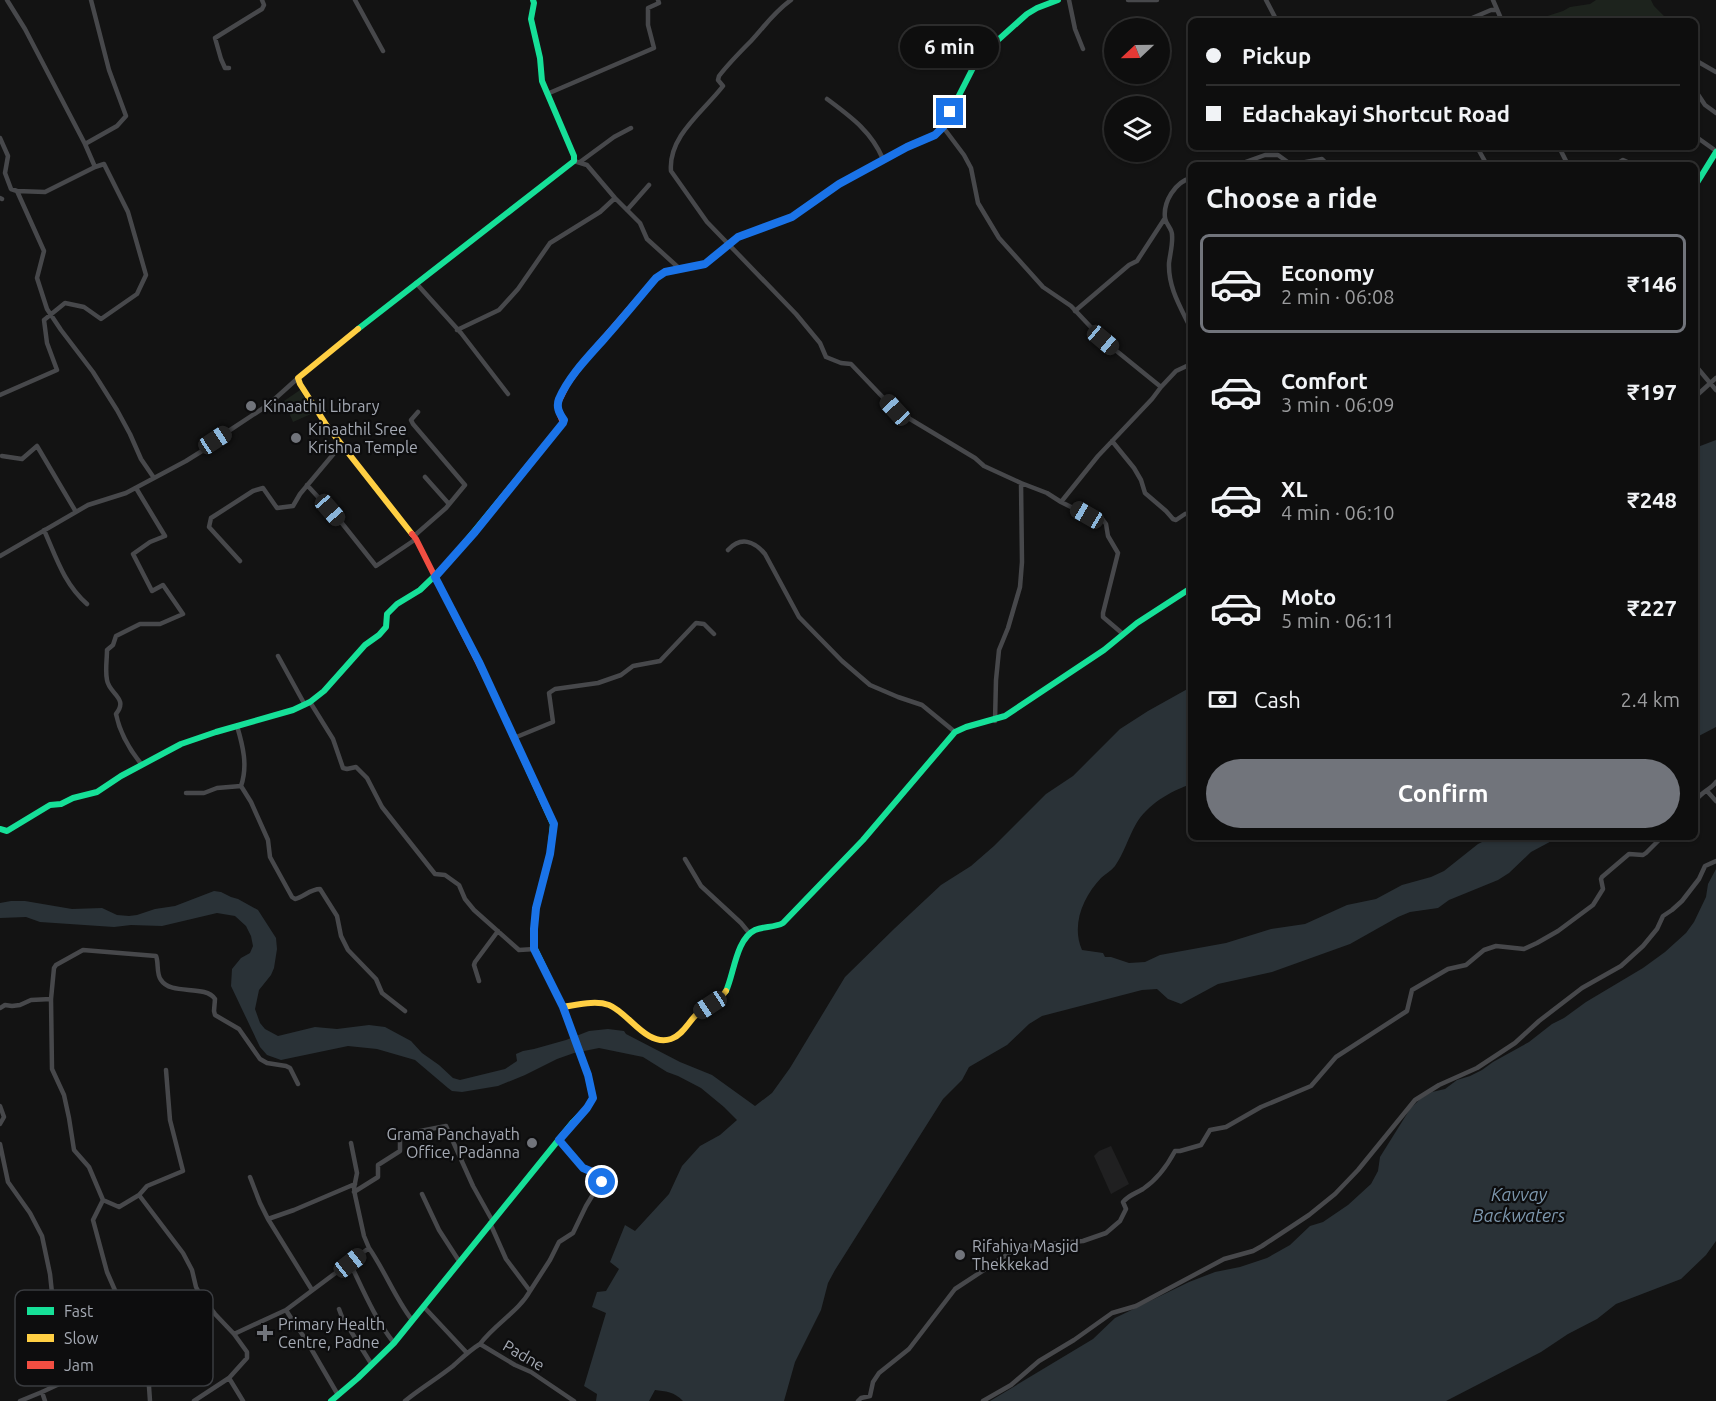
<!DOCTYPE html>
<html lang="en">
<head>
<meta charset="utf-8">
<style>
	:root { --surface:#0e0e0e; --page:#1c1c1c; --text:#f1f3f6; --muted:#9b9c9e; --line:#2e2e2e; --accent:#71747b }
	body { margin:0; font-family:Ubuntu,sans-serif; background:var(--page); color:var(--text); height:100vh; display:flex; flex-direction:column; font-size:22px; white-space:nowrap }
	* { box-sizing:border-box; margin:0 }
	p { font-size:20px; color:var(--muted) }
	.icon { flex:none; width:33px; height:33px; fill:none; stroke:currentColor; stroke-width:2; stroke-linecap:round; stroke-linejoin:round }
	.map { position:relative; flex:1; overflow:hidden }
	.details { position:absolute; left:1188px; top:162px; width:510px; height:678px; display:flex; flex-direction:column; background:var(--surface); border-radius:9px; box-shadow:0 2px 4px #0004,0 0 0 2px var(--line) }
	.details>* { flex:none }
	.hud { position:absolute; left:1188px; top:18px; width:510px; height:132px; border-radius:9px; box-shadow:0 2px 4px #0004,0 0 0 2px var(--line); display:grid; align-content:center; height:132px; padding:0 18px; background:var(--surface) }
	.needle { width:39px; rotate:248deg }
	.fabs { position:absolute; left:1104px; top:18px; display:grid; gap:12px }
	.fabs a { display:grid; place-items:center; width:66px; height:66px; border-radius:50%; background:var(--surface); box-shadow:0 2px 4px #0004,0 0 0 2px var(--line); font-size:30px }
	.end { position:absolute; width:27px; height:27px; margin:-14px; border:8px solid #1a73e8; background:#fff; box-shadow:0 0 0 3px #fff }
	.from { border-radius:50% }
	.bubble { position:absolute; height:42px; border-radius:21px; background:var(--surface); box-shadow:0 2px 4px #0004,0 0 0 2px var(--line); font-size:20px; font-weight:600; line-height:42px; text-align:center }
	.car { position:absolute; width:18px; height:36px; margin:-18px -9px; border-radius:8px; box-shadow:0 0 4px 2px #0007; background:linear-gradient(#222 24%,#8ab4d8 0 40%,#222 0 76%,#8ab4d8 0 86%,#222 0) }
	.hud b { display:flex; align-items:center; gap:21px; height:57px; font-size:22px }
	.hud b+b { border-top:2px solid var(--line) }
	.hud i { width:15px; height:15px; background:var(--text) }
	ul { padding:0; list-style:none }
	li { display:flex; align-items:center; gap:18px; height:99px; margin:0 12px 9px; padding:0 6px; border:3px solid transparent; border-radius:9px }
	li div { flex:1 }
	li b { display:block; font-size:22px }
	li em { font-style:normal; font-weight:600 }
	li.selected { border-color:var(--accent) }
	li>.icon { width:54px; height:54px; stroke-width:1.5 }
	h2 { padding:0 18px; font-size:27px; line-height:72px }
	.pay { display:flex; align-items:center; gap:15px; height:66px; padding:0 18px; font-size:22px }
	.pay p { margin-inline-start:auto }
	.primary-button { display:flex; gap:12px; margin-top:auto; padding:12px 18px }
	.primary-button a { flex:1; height:69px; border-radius:36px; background:var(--accent); color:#fff; font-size:24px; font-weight:600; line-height:69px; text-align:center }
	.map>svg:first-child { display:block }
	.built { fill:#202021 }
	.green { fill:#1d231d }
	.water { fill:#2a3237 }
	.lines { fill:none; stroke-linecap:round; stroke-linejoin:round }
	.street { stroke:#47484b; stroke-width:4.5 }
	.fast { stroke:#16e098; stroke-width:6 }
	.slow { stroke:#ffcf43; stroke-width:6 }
	.jam { stroke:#f24e42; stroke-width:6 }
	.route { stroke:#1a73e8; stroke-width:8 }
	.poi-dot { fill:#71747b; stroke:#0d0d0e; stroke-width:2 }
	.labels { text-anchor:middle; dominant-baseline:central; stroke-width:4.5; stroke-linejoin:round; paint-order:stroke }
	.poi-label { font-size:16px; fill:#a4a9b3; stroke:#0d0d0e; text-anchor:start }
	.street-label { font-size:16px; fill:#a4a9b3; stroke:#0d0d0e }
	.water-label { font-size:18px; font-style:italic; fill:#7d97ad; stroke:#0d0d0e }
	.key { fill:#0d0d0e; stroke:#3a3c40; stroke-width:1.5 }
	.key-label { font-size:16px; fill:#a4a9b3 }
</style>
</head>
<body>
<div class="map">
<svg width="1716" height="1401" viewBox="0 0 1716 1401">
	<rect width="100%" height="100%" fill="#131313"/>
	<path class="built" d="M 1111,1146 L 1129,1184 L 1111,1194 L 1094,1156 L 1099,1151 Z"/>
	<path class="green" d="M 1596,0 L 1651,0 L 1654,6 L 1665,17 L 1656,21 L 1532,21 L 1563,11 L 1570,7 L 1590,4 Z
		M 300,390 L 313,413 L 293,422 L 284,401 Z"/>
	<path class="water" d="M 1716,440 L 1716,727 L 1695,738 L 1695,448 Z
		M 1191,687 L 1191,784 C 1169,792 1148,804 1136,824 C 1128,838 1124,853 1115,866 C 1111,871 1105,874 1101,878 C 1083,897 1071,925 1082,950 L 1103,953 L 1105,957 L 1111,957 L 1129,963 L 1145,962 L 1160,955 L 1226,943 L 1271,929 L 1305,924 L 1347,905 L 1376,899 L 1402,885 L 1431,877 L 1444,871 L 1478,844 L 1492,837 L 1559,837 L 1531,852 L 1509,873 L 1498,880 L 1449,900 L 1438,908 L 1410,912 L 1398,917 L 1350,944 L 1272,972 L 1218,984 L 1181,1004 L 1168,999 L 1157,989 L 1142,990 L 1042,1016 L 1029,1024 L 1007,1045 L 969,1067 L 962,1080 L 943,1099 L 835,1270 L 828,1283 L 821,1310 L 795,1362 L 784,1401 L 683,1401 C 675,1392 665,1391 655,1390 L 649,1401 L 596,1401 L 597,1394 L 584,1386 L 606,1313 L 592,1307 L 597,1292 L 606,1291 L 619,1269 L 610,1262 L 625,1225 L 635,1231 L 669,1194 L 682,1166 L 700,1146 L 720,1135 L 737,1120 L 724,1107 L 701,1088 L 678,1076 L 667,1072 L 643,1057 L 599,1048 L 574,1053 L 557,1059 L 525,1075 L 498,1086 L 462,1092 L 452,1091 L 448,1088 L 415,1060 L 377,1049 L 348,1046 L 281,1060 L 267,1055 L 260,1047 L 231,986 L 232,969 L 241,958 L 250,953 L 253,946 L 251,936 L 246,926 L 235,916 L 217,913 L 162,926 L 131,925 L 114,927 L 40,922 L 26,917 L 0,918 L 0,903 L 11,901 L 25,901 L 72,909 L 102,908 L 117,915 L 129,916 L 137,915 L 155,909 L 175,906 L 214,891 L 221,892 L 231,897 L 238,899 L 258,910 L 276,938 L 277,949 L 274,968 L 271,975 L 259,990 L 255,1009 L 260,1023 L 265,1029 L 278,1036 L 315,1027 L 337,1029 L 369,1025 L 385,1027 L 411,1041 L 422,1053 L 439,1065 L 453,1078 L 460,1080 L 505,1069 L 517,1061 L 516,1054 L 523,1051 L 534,1049 L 566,1040 L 589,1031 L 608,1029 L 624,1031 L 626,1034 L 680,1062 L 712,1075 L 755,1106 L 772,1093 L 790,1068 L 845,977 L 895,928 L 941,885 L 971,866 L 994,846 L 1046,794 L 1073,776 L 1120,729 L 1148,711 Z
		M 1716,869 L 1716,1241 L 1706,1255 L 1681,1279 L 1616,1304 L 1597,1319 L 1568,1334 L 1541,1352 L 1446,1401 L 990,1401 L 1093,1339 L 1115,1318 L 1189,1282 L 1215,1272 L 1240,1267 L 1267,1258 L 1290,1245 L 1310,1226 L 1323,1222 L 1348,1205 L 1371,1184 L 1378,1171 L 1380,1157 L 1410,1109 L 1420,1099 L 1432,1092 L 1445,1089 L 1457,1080 L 1470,1076 L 1482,1070 L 1493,1062 L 1529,1042 L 1552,1024 L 1564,1018 L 1586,1002 L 1643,968 L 1665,952 L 1686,933 L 1694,922 L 1706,897 L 1708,884 Z"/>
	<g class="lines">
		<path class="street" d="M 7,0 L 25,29 L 85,144
			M 355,0 L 383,51
			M 791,0 C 773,13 765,26 751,41 C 740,52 729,63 719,76 L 718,80 L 723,86 C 704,111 668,136 671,171 L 707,222 L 796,314 L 820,343 L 826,357 L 841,363 L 851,364 L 895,410 L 975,458 L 984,466 L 1021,483
			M 1069,0 L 1075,29 L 1083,49
			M 1128,0 L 1157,0
			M 1266,0 L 1277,21
			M 1493,0 L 1502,21
			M 1465,21 L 1491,10 L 1497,10
			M 1695,60 L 1716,72
			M 229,68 L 225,68 L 221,59 L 215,38 L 262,9 L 264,5 L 262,0
			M 1695,90 L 1705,105 L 1716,113
			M 547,94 L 654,48 L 648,25 L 648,8 L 659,3 L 658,0
			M 827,99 C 851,117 871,131 883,159
			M 943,127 L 964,155 L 971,168 L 978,203 L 999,238 L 1043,287 L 1071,306 L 1103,340 L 1161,387 L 1176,371 L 1191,364
			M 1695,136 L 1716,151
			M 0,138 L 8,156 L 5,173 L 11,189 L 17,191 L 45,192 L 95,167 L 85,144 L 117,126 L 126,116 L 109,70 L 91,0
			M 1477,147 L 1487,165
			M 1559,147 L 1568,165
			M 574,161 L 587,165 L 615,198 L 640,223 L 647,239 L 680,269
			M 580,162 L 614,137 L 631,128
			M 1237,165 L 1265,155 L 1278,155 L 1289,163 L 1295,164 L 1322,159 L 1328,165
			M 1615,165 L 1623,160 L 1634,165
			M 1191,178 C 1175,182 1163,202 1165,218 C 1166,225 1172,228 1172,235 C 1173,244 1170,254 1169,263 C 1168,288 1181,308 1191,329
			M 17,191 L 44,251 L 37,278 L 47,309 L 61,330 L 93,372 L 117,410 L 130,434 L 141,459 L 154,478
			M 0,198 L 2,199
			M 627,210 L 649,185
			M 416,283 L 461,333 L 508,394
			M 1075,311 L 1129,265 L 1137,261 L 1165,218
			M 457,330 L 499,310 L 518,289 L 550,243 L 600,212 L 615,198
			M 1695,365 L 1716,390
			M 0,395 L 57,370 L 47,343 L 44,320 L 65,303 L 84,307 L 101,319 L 137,294 L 146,275 L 128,212 L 104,164 L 95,167
			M 1695,397 L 1716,378
			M 1112,441 L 1134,468 L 1141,480 L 1145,493 L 1166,511 L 1173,519 L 1176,520 L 1185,514 L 1191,513
			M 2,456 L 22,459 L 37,446 L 76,512
			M 425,477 L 449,504
			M 307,485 L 341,522 L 376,566 L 416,539
			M 136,488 L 165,536 L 150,542 L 133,554 L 152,591 L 163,585 L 183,614 L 160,624 L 140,624 L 116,636 L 113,645 L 107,650 C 107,660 105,671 107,680 C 109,694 129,698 116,714 C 120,734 129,749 142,765
			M 1061,502 L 1087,515 L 1103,520 L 1106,524 L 1108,536 L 1118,553 L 1103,613 L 1103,617 L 1123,634
			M 44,530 C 56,557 64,584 87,604
			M 414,536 L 446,508 L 465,485 L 413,424 L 411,420 L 418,412
			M 728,550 C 741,536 754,541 765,554 L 799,617 L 842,661 L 870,685 L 898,697 L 922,705 L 955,732
			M 0,556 L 88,505 L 126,493 L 186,461 L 202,451 L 215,440 L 268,405 L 298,378
			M 240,561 L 209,527 L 211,518 L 253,491 L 263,488 L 277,508 L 293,506 L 300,494 L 341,445
			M 278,656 L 305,705
			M 310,702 L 333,739 L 343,768 L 347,769 L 356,767 L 367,778 L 382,807 L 435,874 L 445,875 L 459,885 L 465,899 L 474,910 L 519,950 L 535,949
			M 995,721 L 996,680 L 999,650 L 1008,628 L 1020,587 L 1022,562 L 1021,483 L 1047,493 L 1061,502 L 1098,456 L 1152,399 L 1161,387
			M 514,738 L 553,722 L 549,693 L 555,689 L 598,683 L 621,675 L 633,666 L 660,661 L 696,623 L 704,624 L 714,634
			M 241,786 L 251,802 L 268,840 L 270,857 L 292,897 L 295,899 C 304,897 310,889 320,889 L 337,916 L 341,936 L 348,950 L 376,979 L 382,993 L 405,1011
			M 1707,791 L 1716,801
			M 186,793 L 204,793 L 217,788 L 241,786 C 248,766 243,746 237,726
			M 1695,802 C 1699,793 1710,790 1716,782
			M 685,859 L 701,886 L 741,923 L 750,934
			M 479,981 L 474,965 L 475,962 L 498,931
			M 0,1008 L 5,1005 L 12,1006 L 20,1005 L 31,1000 L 51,999
			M 0,1106 L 4,1117 L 0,1124
			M 0,1144 L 8,1182 L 30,1213 L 42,1236 L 50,1274 L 57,1340 L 72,1378
			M 250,1177 L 260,1203 L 268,1219 L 312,1290
			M 354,1192 L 378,1177 L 378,1165 L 400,1151 L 400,1137 L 410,1133 L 446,1126 L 473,1186 L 492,1220
			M 422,1194 L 439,1230 L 459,1261
			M 139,1195 L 147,1186 L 183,1171 L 170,1120 L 166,1070
			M 103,1200 L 93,1220 L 107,1272 L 131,1327 L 148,1372 L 150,1401
			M 268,1219 L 294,1210 L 355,1184
			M 369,1248 C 385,1271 395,1298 412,1320
			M 350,1263 C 363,1290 375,1319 394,1343
			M 530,1291 L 550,1260 L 559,1242 L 573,1233 L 586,1206 L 603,1178 L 599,1174 L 583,1168 L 559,1140
			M 424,1307 L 467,1353
			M 339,1309 L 342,1317 L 372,1365
			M 286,1310 L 369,1248 L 364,1236 L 355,1195 L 354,1188 L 357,1173 L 351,1143
			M 234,1334 L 286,1310 C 293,1322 302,1333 309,1345 C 319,1362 328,1378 338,1395
			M 480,1344 C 495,1324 519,1311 530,1291 L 506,1259 L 490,1223
			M 229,1378 L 243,1401
			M 42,1392 L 45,1401
			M 20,1401 L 42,1392 L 139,1347
			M 194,1401 L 229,1378 L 247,1358 L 247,1352 L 234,1334 L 215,1314 L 201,1296 L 196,1287 L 192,1270 L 183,1253 L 139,1195 L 119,1207 L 103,1200 L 89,1167 L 74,1150 L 69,1118 L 64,1095 L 52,1069 L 51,999 L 54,968 L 56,965 L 83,950 L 156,956 C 159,963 156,974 161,980 C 171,996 205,984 215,999 L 214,1011 L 215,1015 L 239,1029 L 260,1059 L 267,1063 L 286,1066 L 290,1068 L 298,1084
			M 405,1401 C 421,1388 438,1378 453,1366 C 462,1358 470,1350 480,1344 L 515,1365 L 531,1372 L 574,1401
			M 858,1401 L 861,1398 L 870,1396 L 873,1382 L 879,1373 L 909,1349 L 955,1289 L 1019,1247 L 1083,1241 L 1106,1233 L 1120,1221 L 1126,1209 L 1123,1202 C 1130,1194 1135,1194 1143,1189 C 1158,1179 1167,1166 1175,1151 L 1180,1151 L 1201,1145 L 1210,1130 L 1226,1127 L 1261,1107 L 1311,1086 L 1336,1057 L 1407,1011 L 1412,990 L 1448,969 L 1466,965 L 1484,950 L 1496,946 L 1524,949 L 1537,943 L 1558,931 L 1593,905 L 1603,889 L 1601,879 L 1602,877 L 1629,854 L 1643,855 L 1646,853 L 1662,837
			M 983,1401 L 1011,1385 L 1039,1361 L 1074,1340 L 1112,1313 L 1136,1306 L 1224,1259 L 1253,1251 L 1262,1246 L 1309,1215 L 1335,1194 L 1358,1170 L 1415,1100 L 1439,1085 L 1477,1068 L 1515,1043 L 1539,1021 L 1582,988 L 1621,966 L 1643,946 L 1657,929 L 1663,916 L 1672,910 L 1682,901 L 1699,879 L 1705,866 L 1716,861"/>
		<path class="fast" d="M 1695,186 L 1716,152
			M 676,270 L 705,264 L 738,237 L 792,217 L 839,184 L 907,147 L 935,135 L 943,127 L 978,58 L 1027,14 L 1037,8 L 1058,0
			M 358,329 L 574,161 L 574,156 L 542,81 L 540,58 L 531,19 L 534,3 L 533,0
			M 0,829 L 7,831 L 50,805 L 61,804 L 73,798 L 97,792 L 121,776 L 181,744 L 216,732 L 293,710 L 310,702 L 324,691 L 365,645 L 379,635 L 386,627 L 387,614 L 397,604 L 420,590 L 449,562 L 527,467
			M 726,991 C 734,974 736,939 755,930 C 764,926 774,928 783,923 L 863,840 L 955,732 L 966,727 L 1005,716 L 1104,650 L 1137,623 L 1191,588
			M 331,1401 L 358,1378 L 394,1343 L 573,1122 L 587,1108 L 593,1098 L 588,1075 L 563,1007 L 535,949 L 534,929 L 536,908 L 550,854 L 553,824 L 493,692"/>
		<path class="slow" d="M 358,329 L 298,378 L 300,384 L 327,426 L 412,534
			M 563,1007 C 577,1005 595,1000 609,1005 C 629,1013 646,1047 671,1039 C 683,1035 689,1021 697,1014 C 707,1006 719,1002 726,991"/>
		<path class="jam" d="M 527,467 L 563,423 L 558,410 L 558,403 L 568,383 L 585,360 L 656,278 L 665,272 L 676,270
			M 412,534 L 416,539 L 493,692"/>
	</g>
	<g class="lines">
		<path class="route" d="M 602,1182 L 603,1178 L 602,1176 L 583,1168 L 559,1140 L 587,1108 L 593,1098 L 588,1075 L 563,1007 L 534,949 L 534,929 L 536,908 L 550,854 L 554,824 L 479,662 L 435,577 L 475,532 L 563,423 L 564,420 C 559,413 556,407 559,399 C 569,376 588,357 604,339 C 622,319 639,298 656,278 L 665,272 L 705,264 L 738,237 L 792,217 L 839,184 L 907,147 L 935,135 L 943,127 L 950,112"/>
	</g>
	<g class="poi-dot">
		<circle cx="251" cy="406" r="6"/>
		<circle cx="296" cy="438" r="6"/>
		<circle cx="532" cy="1143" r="6"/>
		<circle cx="960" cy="1255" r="6"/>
		<path d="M262 1324h6v6h6v6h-6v6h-6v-6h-6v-6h6z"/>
	</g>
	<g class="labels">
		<g class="poi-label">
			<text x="263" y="406">Kinaathil Library</text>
			<text x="308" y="429">Kinaathil Sree<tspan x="308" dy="18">Krishna Temple</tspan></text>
			<text x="520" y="1134" text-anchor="end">Grama Panchayath<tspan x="520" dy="18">Office, Padanna</tspan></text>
			<text x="972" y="1246">Rifahiya Masjid<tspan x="972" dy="18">Thekkekad</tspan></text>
			<text x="278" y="1324">Primary Health<tspan x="278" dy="18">Centre, Padne</tspan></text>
		</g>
		<g class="street-label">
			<text transform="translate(524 1355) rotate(30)">Padne</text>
		</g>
		<g class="water-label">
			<text x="1519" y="1194">Kavvay<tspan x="1519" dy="21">Backwaters</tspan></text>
		</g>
	</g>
	<rect x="15" y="1290" width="198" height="96" rx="9" class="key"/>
	<rect x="27" y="1307" width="27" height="8" fill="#16e098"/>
	<rect x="27" y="1334" width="27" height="8" fill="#ffcf43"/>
	<rect x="27" y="1361" width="27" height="8" fill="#f24e42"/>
	<g class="key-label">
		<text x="64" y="1317">Fast</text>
		<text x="64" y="1344">Slow</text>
		<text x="64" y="1371">Jam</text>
	</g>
</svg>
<div class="fabs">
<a><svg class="needle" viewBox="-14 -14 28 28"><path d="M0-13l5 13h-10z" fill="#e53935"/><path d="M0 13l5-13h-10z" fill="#9b9c9e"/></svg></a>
<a><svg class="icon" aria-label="layers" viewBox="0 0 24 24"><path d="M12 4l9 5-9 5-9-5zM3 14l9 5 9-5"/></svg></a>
</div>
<i class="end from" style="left:602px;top:1182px"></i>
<i class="end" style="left:950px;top:112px"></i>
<div class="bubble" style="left:900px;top:26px;width:99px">6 min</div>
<i class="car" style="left:1103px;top:340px;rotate:130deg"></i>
<i class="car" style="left:895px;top:410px;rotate:317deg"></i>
<i class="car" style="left:215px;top:440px;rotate:57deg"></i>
<i class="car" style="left:330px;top:510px;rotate:139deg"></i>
<i class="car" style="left:1087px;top:515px;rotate:300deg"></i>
<i class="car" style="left:710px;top:1005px;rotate:237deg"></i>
<i class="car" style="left:350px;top:1263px;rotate:52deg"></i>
<div class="hud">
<b><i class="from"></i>Pickup</b>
<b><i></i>Edachakayi Shortcut Road</b>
</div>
<section class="details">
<h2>Choose a ride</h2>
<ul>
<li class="selected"><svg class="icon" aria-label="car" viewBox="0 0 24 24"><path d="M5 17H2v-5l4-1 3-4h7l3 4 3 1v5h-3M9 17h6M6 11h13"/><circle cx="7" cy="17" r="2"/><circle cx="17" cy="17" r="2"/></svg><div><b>Economy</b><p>2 min · 06:08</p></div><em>₹146</em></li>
<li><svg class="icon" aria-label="car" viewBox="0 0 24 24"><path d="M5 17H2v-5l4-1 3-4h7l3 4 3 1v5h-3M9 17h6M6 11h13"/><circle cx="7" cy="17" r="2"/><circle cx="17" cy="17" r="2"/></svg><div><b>Comfort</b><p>3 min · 06:09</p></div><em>₹197</em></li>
<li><svg class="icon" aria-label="car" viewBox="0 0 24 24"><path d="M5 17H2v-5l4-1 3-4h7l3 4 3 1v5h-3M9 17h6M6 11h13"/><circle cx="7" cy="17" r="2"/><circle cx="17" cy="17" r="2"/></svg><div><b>XL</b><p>4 min · 06:10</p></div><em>₹248</em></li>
<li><svg class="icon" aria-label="car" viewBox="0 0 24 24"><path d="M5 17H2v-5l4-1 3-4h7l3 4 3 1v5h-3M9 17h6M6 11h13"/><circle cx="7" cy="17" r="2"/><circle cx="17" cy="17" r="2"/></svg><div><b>Moto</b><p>5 min · 06:11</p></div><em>₹227</em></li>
</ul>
<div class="pay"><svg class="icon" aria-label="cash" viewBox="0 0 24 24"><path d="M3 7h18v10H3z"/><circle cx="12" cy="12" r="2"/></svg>Cash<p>2.4 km</p></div>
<div class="primary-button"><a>Confirm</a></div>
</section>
</div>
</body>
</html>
